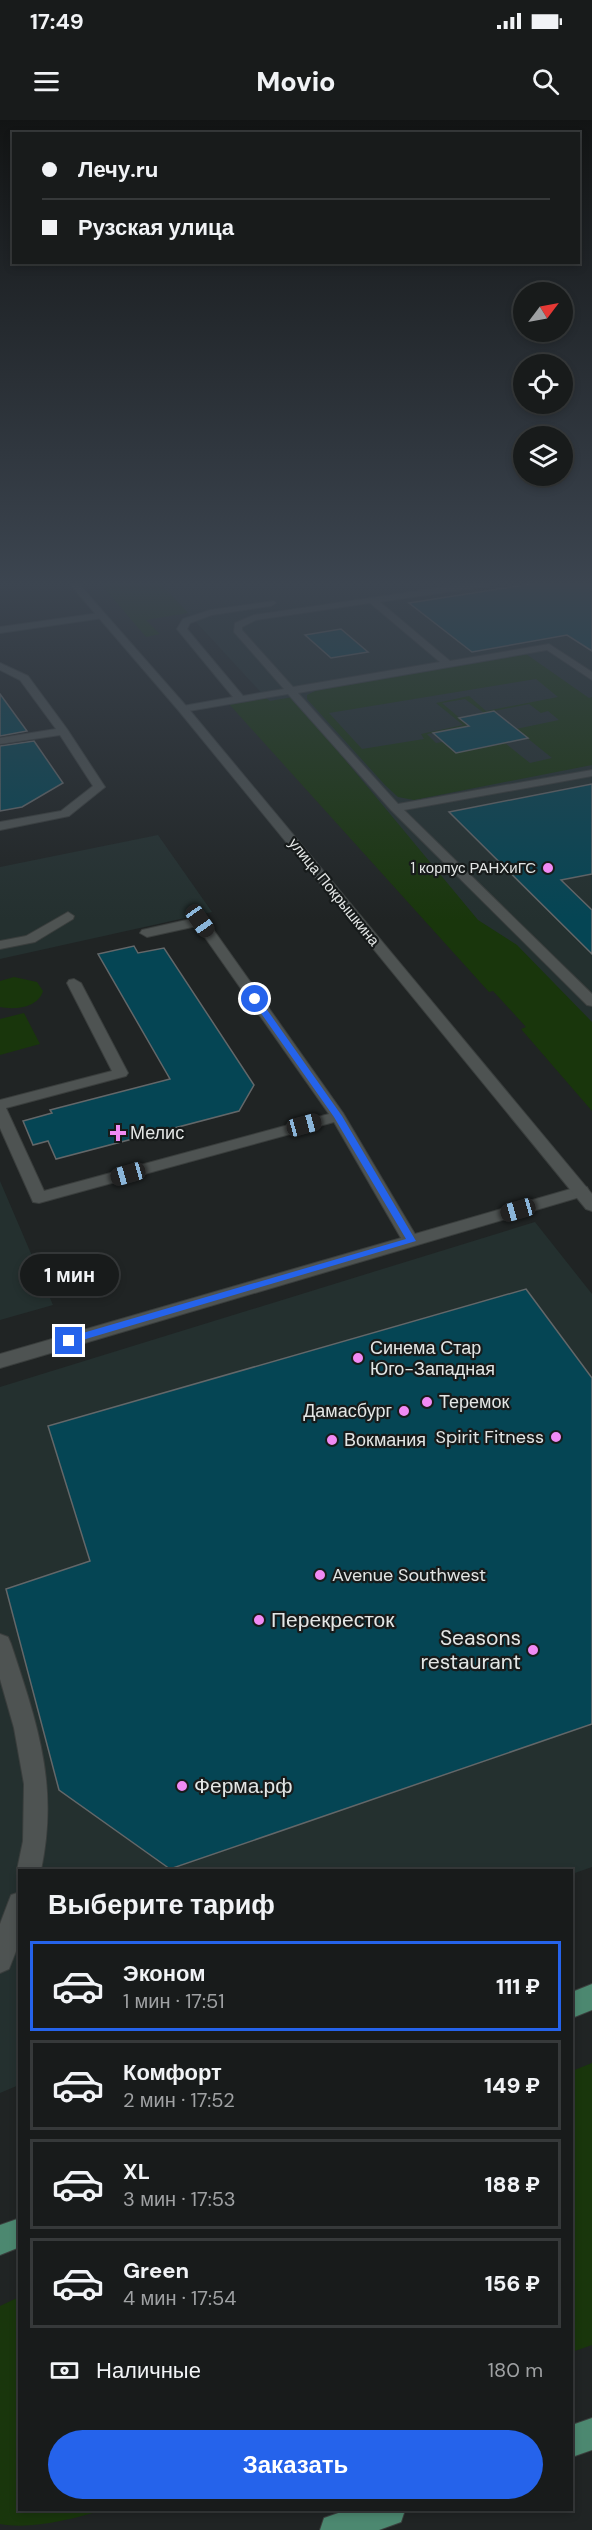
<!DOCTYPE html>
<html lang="ru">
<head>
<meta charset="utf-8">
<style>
	:root { --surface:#181b1b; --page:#252828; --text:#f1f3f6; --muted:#9fa1a3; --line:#36393a; --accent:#2563eb }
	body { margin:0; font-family:"DM Sans",sans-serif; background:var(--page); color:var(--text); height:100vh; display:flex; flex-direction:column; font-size:22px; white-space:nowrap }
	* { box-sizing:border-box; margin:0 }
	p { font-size:20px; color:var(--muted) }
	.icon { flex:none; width:33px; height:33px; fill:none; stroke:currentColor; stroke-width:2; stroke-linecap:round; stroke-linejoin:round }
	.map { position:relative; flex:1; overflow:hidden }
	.drawer { position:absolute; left:18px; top:1749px; width:555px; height:642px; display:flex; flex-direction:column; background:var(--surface); border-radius:0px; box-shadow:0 3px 9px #0003,0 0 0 2px var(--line) }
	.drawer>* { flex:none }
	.hud { position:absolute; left:12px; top:12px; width:568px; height:132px; border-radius:0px; box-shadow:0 3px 9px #0003,0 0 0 2px var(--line); display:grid; align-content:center; height:132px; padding:0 30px; background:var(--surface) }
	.needle { width:39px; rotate:58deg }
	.buttons { position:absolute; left:513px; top:162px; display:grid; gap:12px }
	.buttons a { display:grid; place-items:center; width:60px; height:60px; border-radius:50%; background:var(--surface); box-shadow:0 3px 9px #0003,0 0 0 2px var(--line); font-size:30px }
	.end { position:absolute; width:27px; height:27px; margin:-14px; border:8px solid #2563eb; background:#fff; box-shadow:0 0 0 3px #fff }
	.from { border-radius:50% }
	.bubble { position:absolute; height:42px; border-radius:21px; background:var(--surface); box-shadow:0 3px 9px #0003,0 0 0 2px var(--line); font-size:20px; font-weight:800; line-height:42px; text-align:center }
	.car { position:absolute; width:18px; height:36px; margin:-18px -9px; border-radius:8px; box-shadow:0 0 4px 2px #0007; background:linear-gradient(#222 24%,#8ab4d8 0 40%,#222 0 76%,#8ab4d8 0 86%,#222 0) }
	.hud b { display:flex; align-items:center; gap:21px; height:57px; font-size:22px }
	.hud b+b { border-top:2px solid var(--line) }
	.hud i { width:15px; height:15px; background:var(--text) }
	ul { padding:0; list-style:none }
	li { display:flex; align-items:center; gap:18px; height:90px; margin:0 12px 9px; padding:0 18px; border:3px solid var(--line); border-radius:0px }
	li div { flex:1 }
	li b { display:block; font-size:22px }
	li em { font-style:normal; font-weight:800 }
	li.active { border-color:var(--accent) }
	li>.icon { width:54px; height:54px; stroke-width:1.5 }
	h2 { padding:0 30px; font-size:27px; line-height:72px }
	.pay { display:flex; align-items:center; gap:15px; height:66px; padding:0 30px; font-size:22px }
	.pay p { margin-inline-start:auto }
	.action { display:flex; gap:12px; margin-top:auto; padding:12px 30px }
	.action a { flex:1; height:69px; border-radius:36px; background:var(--accent); color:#fff; font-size:24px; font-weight:800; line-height:69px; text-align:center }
	.status { display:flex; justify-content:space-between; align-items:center; height:42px; padding:0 30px; background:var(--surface); direction:ltr }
	.status svg { height:16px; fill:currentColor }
	header { display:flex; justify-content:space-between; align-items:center; height:78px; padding:0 30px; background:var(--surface); font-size:27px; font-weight:800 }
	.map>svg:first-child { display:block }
	.built { fill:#24302f }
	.green { fill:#19360c; fill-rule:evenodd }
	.building { fill:#054554; stroke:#636769; stroke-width:1.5 }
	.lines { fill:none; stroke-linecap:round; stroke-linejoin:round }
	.service-casing { stroke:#3a3e3d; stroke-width:2 }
	.minor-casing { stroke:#3a3e3d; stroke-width:2 }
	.tertiary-casing { stroke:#3a3e3d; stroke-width:2 }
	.secondary-casing { stroke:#3a3e3d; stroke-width:2 }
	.primary-casing { stroke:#3a3e3d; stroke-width:2 }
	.service { fill:#4e5352; fill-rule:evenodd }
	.minor { fill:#4e5352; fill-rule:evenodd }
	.tertiary { fill:#4e5352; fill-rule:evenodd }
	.secondary { fill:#4e5352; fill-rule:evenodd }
	.primary { fill:#4c8870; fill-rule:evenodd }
	.route { fill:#2563eb }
	.poi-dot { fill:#f18af4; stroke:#171b1b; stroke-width:2 }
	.labels { text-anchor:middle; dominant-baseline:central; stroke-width:4.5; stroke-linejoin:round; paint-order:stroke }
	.far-poi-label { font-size:15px; fill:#e3e6e5; stroke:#171b1b; text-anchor:end }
	.far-street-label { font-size:15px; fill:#e3e6e5; stroke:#171b1b }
	.poi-label { font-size:18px; fill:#e3e6e5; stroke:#171b1b; text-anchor:start }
	.near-poi-label { font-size:21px; fill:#e3e6e5; stroke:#171b1b; text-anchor:start }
</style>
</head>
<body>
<div class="status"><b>17:49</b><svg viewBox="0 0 49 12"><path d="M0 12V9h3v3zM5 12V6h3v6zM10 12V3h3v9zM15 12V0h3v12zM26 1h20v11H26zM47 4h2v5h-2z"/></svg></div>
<header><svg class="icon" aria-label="menu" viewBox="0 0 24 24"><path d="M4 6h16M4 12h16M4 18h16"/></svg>Movio<svg class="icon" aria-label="search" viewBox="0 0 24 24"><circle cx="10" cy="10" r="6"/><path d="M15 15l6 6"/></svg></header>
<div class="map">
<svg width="592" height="2410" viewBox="0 0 592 2410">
	<rect width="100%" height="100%" fill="#202424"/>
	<path class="built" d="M 160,463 L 592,463 L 592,926 L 269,581 Z
		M 158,715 L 212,792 L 0,839 L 0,747 Z
		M 0,1061 L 53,1185 L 0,1200 Z
		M 535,1102 L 592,1174 L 592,1747 L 572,1754 L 572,1750 L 20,1750 L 19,1965 L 0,1973 L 0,1267 Z"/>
	<path class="green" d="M 100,463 L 160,463 L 188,493 L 146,500 L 160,514 L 146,517 Z
		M 526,534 L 589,578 L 592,577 L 592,645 L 414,680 L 398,677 L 385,665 L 307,579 L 307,575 L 319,569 ZM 536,559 L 558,577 L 486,591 L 469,576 L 436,583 L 463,605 L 421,614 L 424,619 L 362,629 L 329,593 ZM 465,579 L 484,593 L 529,584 L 541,593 L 548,591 L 559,600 L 516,609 L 552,638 L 530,643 L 505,623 L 456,633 L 443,622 L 436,623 L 427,614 L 469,606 L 442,583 Z
		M 293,577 L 478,800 L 517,825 L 592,902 L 592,991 L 521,909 L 526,907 L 493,871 L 489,872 L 229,584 L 266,578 L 270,581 Z
		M 14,857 L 37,862 L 43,871 C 38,888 15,890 0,887 L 0,861 Z
		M 24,893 L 40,924 L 0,935 L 0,899 Z
		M 592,1943 L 592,2225 L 572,2232 L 572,1951 Z
		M 19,2177 L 20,2390 L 103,2390 C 73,2399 30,2410 0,2404 L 0,2186 Z"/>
	<path class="building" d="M 538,463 L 592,463 L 592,531 L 567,515 L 472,532 L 409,483 Z
		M 341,509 L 368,532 L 331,538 L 305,515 Z
		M 0,574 L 27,611 L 0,616 Z
		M 494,591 L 528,618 L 456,633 L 433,613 L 469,606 L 459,598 Z
		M 34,621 L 63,663 L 22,687 L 0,691 L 0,626 Z
		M 592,664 L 592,754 L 561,760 L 592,790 L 592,834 L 449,692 Z
		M 134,826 L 138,833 L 164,828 L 254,965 L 239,991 L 56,1039 L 48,1021 L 33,1025 L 23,1001 L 52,993 L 50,990 L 170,959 L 98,834 Z
		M 526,1169 L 592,1258 L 592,1604 L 170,1749 L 59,1670 L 6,1469 L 90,1441 L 48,1306 Z"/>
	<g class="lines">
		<g class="service-casing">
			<path id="service" d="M 472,463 L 492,463 L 488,466 L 380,482 L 450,541 L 549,524 L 592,552 L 592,560 L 547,530 L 298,573 L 398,684 L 592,650 L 592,656 L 404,690 L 592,874 L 592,886 L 587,885 L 391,690 L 288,574 L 183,592 L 178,589 L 183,586 L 233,577 L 177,509 L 183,499 L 210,490 L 274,481 L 276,483 L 271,486 L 212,495 L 190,503 L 187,509 L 243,576 L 284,569 L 234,512 L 235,503 L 254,495 ZM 370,483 L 440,542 L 293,567 L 242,510 L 242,507 L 256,500 Z
				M 0,543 L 28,556 L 67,609 L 105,667 L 69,696 L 0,710 L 0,702 L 61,691 L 93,666 L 60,615 L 0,624 L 0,618 L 56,609 L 20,560 L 0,550 Z
				M 68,792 L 74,796 L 73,799 L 35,822 L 0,829 L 0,821 L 26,816 Z
				M 200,797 L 205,798 L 343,993 L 419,1121 L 417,1125 L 405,1125 L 334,1002 L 39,1083 L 33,1082 L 0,1008 L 0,980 L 112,951 L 67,863 L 69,860 L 74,859 L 81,863 L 128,953 L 126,956 L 6,988 L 44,1071 L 329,994 L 197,806 L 147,817 L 140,813 L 142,810 Z
				M 0,1514 L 8,1517 L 11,1524 C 37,1603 59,1665 41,1750 L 20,1750 L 20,1757 L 17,1750 L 23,1721 L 24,1664 L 14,1608 L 0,1559 Z
				M 20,1772 L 20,1821 L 9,1849 L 0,1853 L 0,1804 L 11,1775 Z"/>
		</g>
		<g class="minor-casing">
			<path id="minor" d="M 581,1066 L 587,1067 L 589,1071 L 587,1075 L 0,1248 L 0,1234 Z"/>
		</g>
		<g class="tertiary-casing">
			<path id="tertiary" d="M 100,493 L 105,496 L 103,498 L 0,513 L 0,507 Z"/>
		</g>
		<g class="secondary-casing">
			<path id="secondary" d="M 69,463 L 78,463 L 187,587 L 592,1074 L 592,1091 L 586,1089 L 179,591 Z"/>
		</g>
		<g class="primary-casing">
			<path id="primary" d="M 592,1864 L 592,1890 L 572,1898 L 572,1872 Z
				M 20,2098 L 20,2127 L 0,2135 L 0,2105 Z
				M 592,2298 L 592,2330 L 572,2337 L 572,2305 Z
				M 347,2390 L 405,2390 L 401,2402 L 379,2410 L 320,2410 L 324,2398 Z"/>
		</g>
		<use href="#service" class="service"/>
		<use href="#minor" class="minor"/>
		<use href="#tertiary" class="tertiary"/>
		<use href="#secondary" class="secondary"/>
		<use href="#primary" class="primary"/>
	</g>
	<linearGradient id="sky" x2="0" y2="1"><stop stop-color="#121414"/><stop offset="0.58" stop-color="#3c4550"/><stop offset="1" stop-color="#3c4550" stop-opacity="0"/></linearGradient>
	<rect width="592" height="800" fill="url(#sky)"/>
	<path class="route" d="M 252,877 L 258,877 L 342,996 L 416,1121 L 69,1224 L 65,1223 L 64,1221 L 69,1217 L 406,1119 L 334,997 L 251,879 Z"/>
	<g class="poi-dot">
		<circle cx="548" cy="748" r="6"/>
		<path d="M115 1004h6v6h6v6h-6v6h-6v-6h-6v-6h6z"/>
		<circle cx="358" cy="1238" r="6"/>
		<circle cx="427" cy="1282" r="6"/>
		<circle cx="404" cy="1291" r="6"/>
		<circle cx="556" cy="1317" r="6"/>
		<circle cx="332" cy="1320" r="6"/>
		<circle cx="320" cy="1455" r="6"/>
		<circle cx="259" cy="1500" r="6"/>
		<circle cx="533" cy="1530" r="6"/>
		<circle cx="182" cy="1666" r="6"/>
	</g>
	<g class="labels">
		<g class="far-poi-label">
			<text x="536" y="748">1 корпус РАНХиГС</text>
		</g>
		<g class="far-street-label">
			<text transform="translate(334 772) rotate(51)">улица Покрышкина</text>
		</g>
		<g class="poi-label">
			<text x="130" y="1013">Мелис</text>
			<text x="370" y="1228">Синема Стар<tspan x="370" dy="21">Юго-Западная</tspan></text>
			<text x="439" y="1282">Теремок</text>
			<text x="392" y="1291" text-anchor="end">Дамасбург</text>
			<text x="544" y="1317" text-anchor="end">Spirit Fitness</text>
			<text x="344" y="1320">Вокмания</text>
			<text x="332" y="1455">Avenue Southwest</text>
		</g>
		<g class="near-poi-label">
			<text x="271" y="1500">Перекресток</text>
			<text x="521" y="1518" text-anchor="end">Seasons<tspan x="521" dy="24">restaurant</tspan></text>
			<text x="194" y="1666">Ферма.рф</text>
		</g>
	</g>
</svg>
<div class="buttons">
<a><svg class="needle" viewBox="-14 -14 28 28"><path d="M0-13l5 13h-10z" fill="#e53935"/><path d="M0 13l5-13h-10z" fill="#9fa1a3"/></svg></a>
<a><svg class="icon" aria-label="locate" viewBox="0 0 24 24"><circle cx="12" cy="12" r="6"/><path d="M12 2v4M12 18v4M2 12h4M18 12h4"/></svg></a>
<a><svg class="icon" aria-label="layers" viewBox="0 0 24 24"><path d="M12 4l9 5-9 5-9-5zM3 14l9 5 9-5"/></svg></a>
</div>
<i class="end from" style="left:255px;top:879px"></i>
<i class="end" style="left:69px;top:1221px"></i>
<div class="bubble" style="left:20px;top:1134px;width:99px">1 мин</div>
<i class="car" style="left:200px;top:801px;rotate:145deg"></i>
<i class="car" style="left:304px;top:1005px;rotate:75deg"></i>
<i class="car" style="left:128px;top:1054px;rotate:254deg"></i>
<i class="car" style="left:518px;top:1090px;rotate:254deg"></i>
<div class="hud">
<b><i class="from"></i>Лечу.ru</b>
<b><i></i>Рузская улица</b>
</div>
<section class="drawer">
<h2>Выберите тариф</h2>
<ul>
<li class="active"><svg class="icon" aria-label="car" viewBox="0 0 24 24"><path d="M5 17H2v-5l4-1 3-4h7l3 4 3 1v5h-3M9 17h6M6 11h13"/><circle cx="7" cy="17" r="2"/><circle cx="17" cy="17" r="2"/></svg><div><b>Эконом</b><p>1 мин · 17:51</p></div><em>111 ₽</em></li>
<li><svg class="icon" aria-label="car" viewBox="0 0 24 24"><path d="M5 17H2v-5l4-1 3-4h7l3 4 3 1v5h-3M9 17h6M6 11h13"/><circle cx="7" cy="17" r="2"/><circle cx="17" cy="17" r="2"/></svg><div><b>Комфорт</b><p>2 мин · 17:52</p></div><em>149 ₽</em></li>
<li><svg class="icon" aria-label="car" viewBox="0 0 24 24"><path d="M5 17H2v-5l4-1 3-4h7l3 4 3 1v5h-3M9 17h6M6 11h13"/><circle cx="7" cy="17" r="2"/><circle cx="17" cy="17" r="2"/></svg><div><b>XL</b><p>3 мин · 17:53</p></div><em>188 ₽</em></li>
<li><svg class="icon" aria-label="car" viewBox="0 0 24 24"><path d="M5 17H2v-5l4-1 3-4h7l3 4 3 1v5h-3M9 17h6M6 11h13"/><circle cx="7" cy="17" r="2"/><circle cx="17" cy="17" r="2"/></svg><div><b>Green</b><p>4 мин · 17:54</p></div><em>156 ₽</em></li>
</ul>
<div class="pay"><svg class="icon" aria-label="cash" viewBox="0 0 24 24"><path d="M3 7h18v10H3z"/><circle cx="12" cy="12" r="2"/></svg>Наличные<p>180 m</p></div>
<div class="action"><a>Заказать</a></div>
</section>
</div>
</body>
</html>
